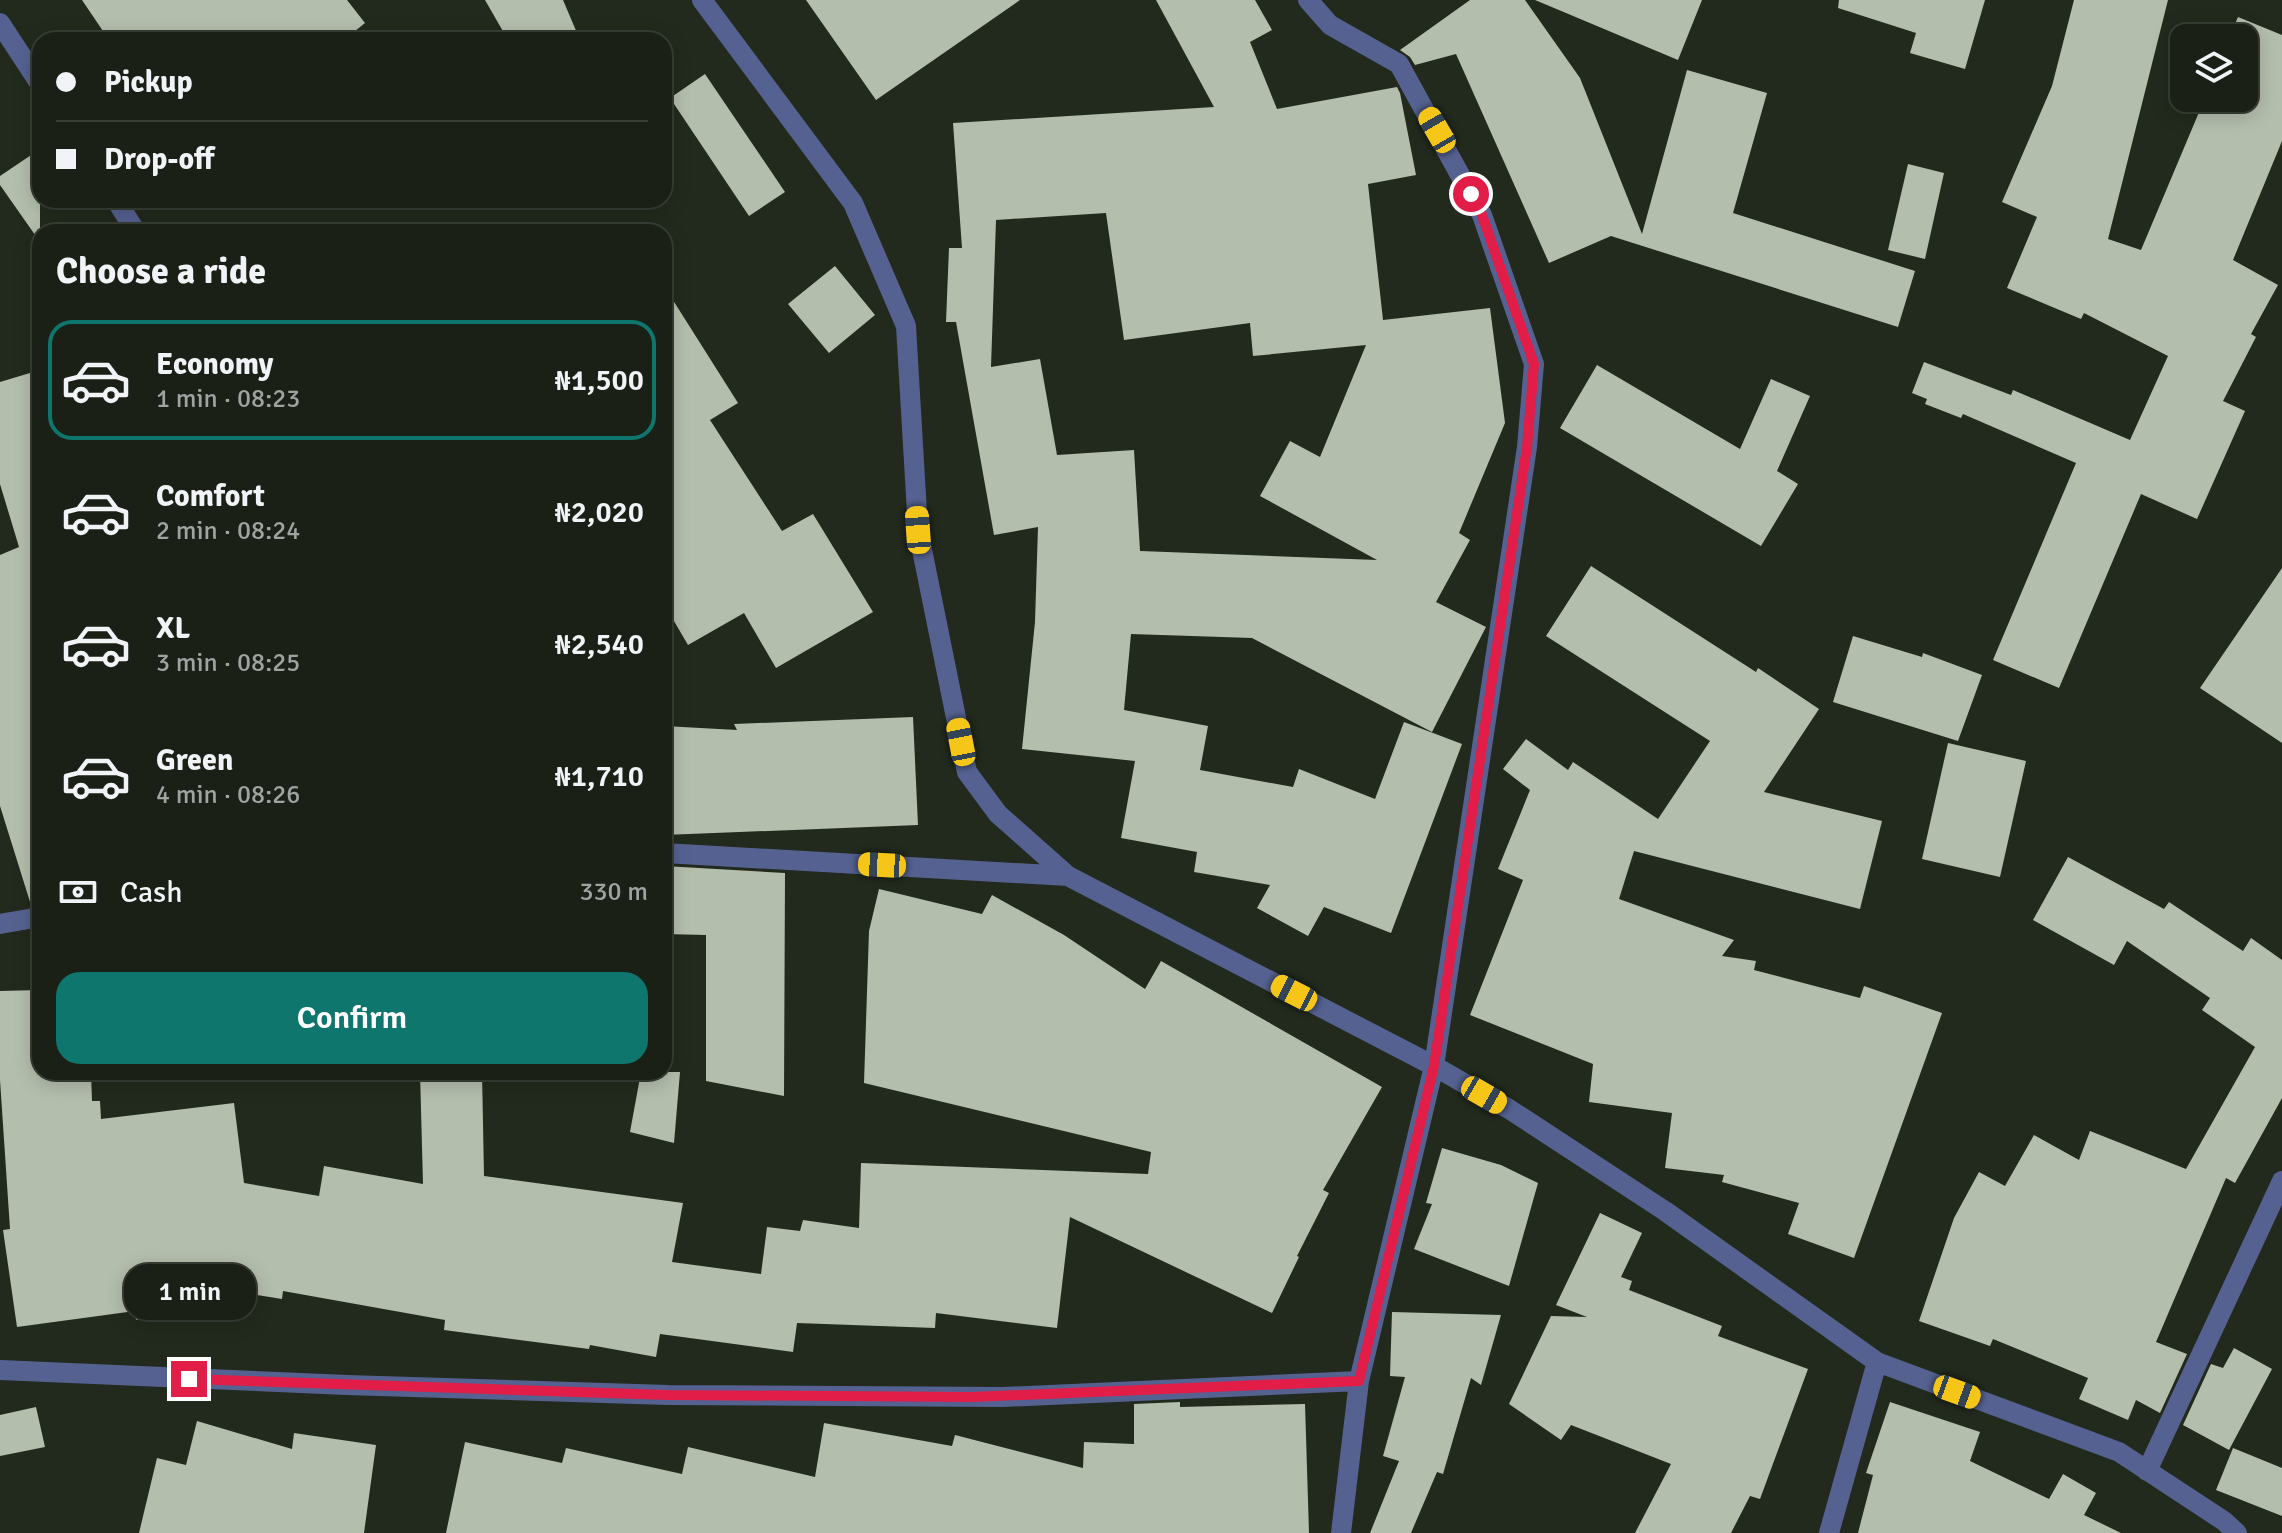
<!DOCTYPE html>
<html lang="en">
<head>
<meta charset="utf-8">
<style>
	:root { --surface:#1a2016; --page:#23281f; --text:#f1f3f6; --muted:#9fa3a1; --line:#383e35; --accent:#0f766e }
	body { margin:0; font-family:Signika,sans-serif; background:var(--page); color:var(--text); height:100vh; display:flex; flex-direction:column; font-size:30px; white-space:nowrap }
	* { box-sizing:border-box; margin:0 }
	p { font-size:26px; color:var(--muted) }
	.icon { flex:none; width:44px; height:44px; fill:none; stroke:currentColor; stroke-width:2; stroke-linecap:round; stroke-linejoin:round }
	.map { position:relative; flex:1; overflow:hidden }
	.panel { position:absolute; left:32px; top:224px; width:640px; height:856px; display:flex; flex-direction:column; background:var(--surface); border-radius:24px; box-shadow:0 4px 20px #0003,0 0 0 2px var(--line) }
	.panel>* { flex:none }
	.guide { position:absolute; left:32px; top:32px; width:640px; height:176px; border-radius:24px; box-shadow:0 4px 20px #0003,0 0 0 2px var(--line); display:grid; align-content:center; height:176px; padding:0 24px; background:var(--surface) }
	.tools { position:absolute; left:2170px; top:24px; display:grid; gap:16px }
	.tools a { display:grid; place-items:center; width:88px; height:88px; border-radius:16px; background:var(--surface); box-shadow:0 4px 20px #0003,0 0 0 2px var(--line); font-size:40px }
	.end { position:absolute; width:36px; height:36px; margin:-18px; border:10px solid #e11d48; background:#fff; box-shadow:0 0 0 4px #fff }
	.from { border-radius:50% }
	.bubble { position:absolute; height:56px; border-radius:24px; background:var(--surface); box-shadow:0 4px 20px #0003,0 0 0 2px var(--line); font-size:26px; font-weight:600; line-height:56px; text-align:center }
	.car { position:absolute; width:24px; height:48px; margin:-24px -12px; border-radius:10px; box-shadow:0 0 6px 2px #0007; background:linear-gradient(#f5c518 24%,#345 0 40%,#f5c518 0 76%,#345 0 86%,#f5c518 0) }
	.guide b { display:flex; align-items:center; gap:28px; height:76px; font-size:30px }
	.guide b+b { border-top:2px solid var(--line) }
	.guide i { width:20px; height:20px; background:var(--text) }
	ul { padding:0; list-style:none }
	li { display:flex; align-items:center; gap:24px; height:120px; margin:0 16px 12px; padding:0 8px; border:4px solid transparent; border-radius:24px }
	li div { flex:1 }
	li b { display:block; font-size:30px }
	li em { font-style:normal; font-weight:600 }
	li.on { border-color:var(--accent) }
	li>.icon { width:72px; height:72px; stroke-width:1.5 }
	h2 { padding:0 24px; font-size:36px; line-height:96px }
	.pay { display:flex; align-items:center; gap:20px; height:88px; padding:0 24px; font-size:30px }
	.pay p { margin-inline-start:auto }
	.cta { display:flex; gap:16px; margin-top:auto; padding:16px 24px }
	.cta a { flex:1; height:92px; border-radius:24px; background:var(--accent); color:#fff; font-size:32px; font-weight:600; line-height:92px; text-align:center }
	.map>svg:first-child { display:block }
	.building { fill:#b4bead; fill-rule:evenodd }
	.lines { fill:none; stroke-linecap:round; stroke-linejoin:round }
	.minor { stroke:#556291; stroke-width:20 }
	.route { stroke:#e11d48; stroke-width:10 }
</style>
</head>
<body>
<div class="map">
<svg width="2282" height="1533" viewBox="0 0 2282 1533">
	<rect width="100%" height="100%" fill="#222a1d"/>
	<path class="building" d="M 82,0 L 347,0 L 365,23 L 344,40 L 109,40 Z
		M 485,0 L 563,0 L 580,40 L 508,40 Z
		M 806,0 L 1020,0 L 876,100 Z
		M 1156,0 L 1255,0 L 1272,30 L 1250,42 L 1277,109 L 1397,87 L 1400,93 L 1416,175 L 1368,184 L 1383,320 L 1490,308 L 1505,423 L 1459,533 L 1470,540 L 1436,602 L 1486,627 L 1432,732 L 1252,638 L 1131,634 L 1124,710 L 1208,726 L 1200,770 L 1293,787 L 1299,769 L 1375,799 L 1404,722 L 1462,744 L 1391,933 L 1324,907 L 1308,936 L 1257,908 L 1270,885 L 1194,872 L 1197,852 L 1121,838 L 1135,761 L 1022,749 L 1035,622 L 1038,527 L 994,535 L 956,322 L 946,322 L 949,248 L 962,248 L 953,123 L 1214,107 ZM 1106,213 L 1124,340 L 1250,323 L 1253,356 L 1366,345 L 1320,457 L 1290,441 L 1260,496 L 1377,560 L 1140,551 L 1134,450 L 1057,455 L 1040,359 L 991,367 L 996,220 Z
		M 1470,0 L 1525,0 L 1580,78 L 1642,234 L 1687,70 L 1767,93 L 1733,213 L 1915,271 L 1898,327 L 1611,236 L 1549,263 L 1456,54 L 1415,65 L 1410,57 L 1400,50 Z
		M 1535,0 L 1702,0 L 1678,60 Z
		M 1839,0 L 1985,0 L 1965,69 L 1910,53 L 1916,33 L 1838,8 Z
		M 2074,0 L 2168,0 L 2108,239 L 2141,250 L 2205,98 L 2244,98 L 2244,38 L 2229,38 L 2238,17 L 2282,35 L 2282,141 L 2233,260 L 2278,285 L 2251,334 L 2256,337 L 2223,401 L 2245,411 L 2197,519 L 2141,494 L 2059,688 L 1993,660 L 2076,463 L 1963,414 L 1961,418 L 1925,404 L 1927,399 L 1912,393 L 1924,362 L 2011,395 L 2013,390 L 2130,440 L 2168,356 L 2084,313 L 2081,319 L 2007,288 L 2037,217 L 2002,202 L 2052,86 Z
		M 705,74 L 785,192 L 749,216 L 670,98 Z
		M 40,149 L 40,242 L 0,185 L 0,176 Z
		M 1908,164 L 1944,173 L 1925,259 L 1888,250 Z
		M 835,266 L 875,315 L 829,353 L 788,304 Z
		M 664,286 L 738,403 L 710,420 L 782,531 L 813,514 L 873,612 L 776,668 L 744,613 L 688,645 L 664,604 Z
		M 1597,365 L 1740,449 L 1771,379 L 1810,396 L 1777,471 L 1798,484 L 1761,546 L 1560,428 Z
		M 40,370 L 40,904 L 31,905 L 0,806 L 0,555 L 19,547 L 0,484 L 0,382 Z
		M 1591,566 L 1756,672 L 1758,668 L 1819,709 L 1764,792 L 1882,821 L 1860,909 L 1634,851 L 1619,899 L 1734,940 L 1722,956 L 1756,961 L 1754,970 L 1860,998 L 1864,986 L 1942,1013 L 1854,1258 L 1788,1234 L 1799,1203 L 1722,1182 L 1724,1175 L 1665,1168 L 1672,1113 L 1589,1102 L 1593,1064 L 1470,1015 L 1523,880 L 1498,869 L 1530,790 L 1503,769 L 1526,739 L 1568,770 L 1573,762 L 1658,819 L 1710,741 L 1546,636 Z
		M 2282,568 L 2282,743 L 2200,688 Z
		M 1853,636 L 1922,657 L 1923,653 L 1982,675 L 1958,741 L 1833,702 Z
		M 913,717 L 918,825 L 664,835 L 664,726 L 737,730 L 734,724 Z
		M 1948,743 L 2026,761 L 2000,877 L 1922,859 Z
		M 2068,857 L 2164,909 L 2169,902 L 2243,951 L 2251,938 L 2282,960 L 2282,1098 L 2235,1183 L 2226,1178 L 2156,1342 L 2187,1354 L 2160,1413 L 2136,1400 L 2128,1420 L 2079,1399 L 2088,1378 L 1993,1339 L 1990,1346 L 1919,1321 L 1954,1218 L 1979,1172 L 2005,1186 L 2034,1135 L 2079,1160 L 2090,1131 L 2186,1169 L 2255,1047 L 2202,1010 L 2210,998 L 2127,941 L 2114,965 L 2033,920 Z
		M 664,866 L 785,873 L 784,1096 L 706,1081 L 706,935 L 664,934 Z
		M 879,889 L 982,914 L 992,895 L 1064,935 L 1145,989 L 1161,961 L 1382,1087 L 1323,1190 L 1329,1193 L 1297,1256 L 1299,1257 L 1272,1313 L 1070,1217 L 1057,1328 L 936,1313 L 935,1328 L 797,1323 L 793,1352 L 660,1334 L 656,1357 L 590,1345 L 589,1349 L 444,1330 L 445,1320 L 283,1291 L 282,1299 L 188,1284 L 190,1317 L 136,1320 L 135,1311 L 17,1327 L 3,1230 L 10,1229 L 0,1080 L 0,991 L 40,990 L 40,1072 L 91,1072 L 92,1101 L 100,1101 L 101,1119 L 234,1103 L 244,1183 L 319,1196 L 324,1166 L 423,1184 L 420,1072 L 482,1072 L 484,1176 L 683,1203 L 672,1262 L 761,1274 L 767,1227 L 800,1231 L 803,1220 L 859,1228 L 861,1163 L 1148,1174 L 1151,1152 L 864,1083 L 869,931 Z
		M 641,1072 L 680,1072 L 674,1143 L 630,1132 Z
		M 1442,1148 L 1501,1165 L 1538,1183 L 1509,1286 L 1414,1249 L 1432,1204 L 1426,1203 Z
		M 1600,1213 L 1642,1233 L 1621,1277 L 1632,1281 L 1629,1290 L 1722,1326 L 1718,1336 L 1808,1369 L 1760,1499 L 1750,1496 L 1731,1533 L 1635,1533 L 1671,1464 L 1571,1425 L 1561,1440 L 1509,1404 L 1551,1316 L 1587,1317 L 1556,1305 Z
		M 1392,1312 L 1501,1315 L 1481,1385 L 1471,1378 L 1443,1474 L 1437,1472 L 1411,1533 L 1370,1533 L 1399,1461 L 1383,1456 L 1405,1377 L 1390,1376 Z
		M 2234,1348 L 2272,1369 L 2229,1450 L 2183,1425 L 2211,1364 L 2223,1368 Z
		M 1180,1402 L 1180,1407 L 1305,1404 L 1309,1533 L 446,1533 L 465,1442 L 562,1463 L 566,1448 L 682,1474 L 688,1447 L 815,1477 L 824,1423 L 952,1446 L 955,1435 L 1083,1468 L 1084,1442 L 1134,1444 L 1134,1404 Z
		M 1890,1402 L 1980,1432 L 1970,1461 L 2049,1499 L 2063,1474 L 2096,1493 L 2084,1515 L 2121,1533 L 1858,1533 L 1873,1475 L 1866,1473 Z
		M 36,1407 L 45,1447 L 0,1456 L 0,1415 Z
		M 197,1421 L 292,1449 L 294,1433 L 376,1445 L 364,1533 L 139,1533 L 157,1458 L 186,1465 Z
		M 2233,1448 L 2282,1468 L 2282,1516 L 2216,1490 Z"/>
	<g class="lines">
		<path class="minor" d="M 702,0 L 853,203 L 906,326 L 918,530 L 967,772 L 998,814 L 1068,876 L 1434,1066 L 1509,1109 L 1665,1211 L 1877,1362 L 2119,1452 L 2224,1521 L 2237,1533
			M 0,23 L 40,84
			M 116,200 L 136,232
			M 664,853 L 1068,876
			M 0,924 L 40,917
			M 0,1370 L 347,1385 L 668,1395 L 1003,1397 L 1359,1381 L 1434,1066 L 1527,447 L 1534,364 L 1482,215 L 1399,64 L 1330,25 L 1308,0
			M 2147,1471 L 2282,1181
			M 1341,1533 L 1359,1381
			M 1829,1533 L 1877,1362"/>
	</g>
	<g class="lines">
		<path class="route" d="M 189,1379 L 668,1395 L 972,1397 L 1359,1381 L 1434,1066 L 1527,447 L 1534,364 L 1482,215 L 1471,194"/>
	</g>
</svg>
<div class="tools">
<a><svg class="icon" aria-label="layers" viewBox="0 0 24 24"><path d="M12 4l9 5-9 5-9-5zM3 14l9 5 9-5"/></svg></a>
</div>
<i class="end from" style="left:1471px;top:194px"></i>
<i class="end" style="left:189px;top:1379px"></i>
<div class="bubble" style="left:124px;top:1264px;width:132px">1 min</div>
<i class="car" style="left:1437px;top:130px;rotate:330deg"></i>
<i class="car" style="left:918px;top:530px;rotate:356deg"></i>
<i class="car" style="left:961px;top:742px;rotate:349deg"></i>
<i class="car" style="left:882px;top:865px;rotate:273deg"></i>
<i class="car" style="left:1294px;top:993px;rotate:297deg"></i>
<i class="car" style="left:1484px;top:1095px;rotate:120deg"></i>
<i class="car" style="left:1957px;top:1392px;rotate:110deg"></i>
<div class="guide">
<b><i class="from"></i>Pickup</b>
<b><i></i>Drop-off</b>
</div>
<section class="panel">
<h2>Choose a ride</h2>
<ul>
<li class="on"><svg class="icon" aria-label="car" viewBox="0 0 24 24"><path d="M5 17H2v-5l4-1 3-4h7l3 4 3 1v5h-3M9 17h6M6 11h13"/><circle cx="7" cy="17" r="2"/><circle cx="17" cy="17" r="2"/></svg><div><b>Economy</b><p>1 min · 08:23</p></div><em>₦1,500</em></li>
<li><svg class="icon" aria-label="car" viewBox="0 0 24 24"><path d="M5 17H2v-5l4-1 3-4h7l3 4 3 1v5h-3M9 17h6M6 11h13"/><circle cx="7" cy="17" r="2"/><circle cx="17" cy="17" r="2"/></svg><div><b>Comfort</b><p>2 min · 08:24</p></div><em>₦2,020</em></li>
<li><svg class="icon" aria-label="car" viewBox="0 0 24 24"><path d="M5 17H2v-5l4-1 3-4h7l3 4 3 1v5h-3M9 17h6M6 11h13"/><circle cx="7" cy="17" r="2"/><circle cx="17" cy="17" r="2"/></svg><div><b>XL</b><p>3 min · 08:25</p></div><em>₦2,540</em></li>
<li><svg class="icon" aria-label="car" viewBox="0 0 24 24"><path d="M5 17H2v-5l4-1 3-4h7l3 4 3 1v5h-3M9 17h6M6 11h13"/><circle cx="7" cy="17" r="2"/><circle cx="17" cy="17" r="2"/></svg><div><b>Green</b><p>4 min · 08:26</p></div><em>₦1,710</em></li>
</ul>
<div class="pay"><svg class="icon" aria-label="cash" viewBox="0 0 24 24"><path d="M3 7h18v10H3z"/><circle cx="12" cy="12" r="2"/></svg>Cash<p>330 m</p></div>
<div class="cta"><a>Confirm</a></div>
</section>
</div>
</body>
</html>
